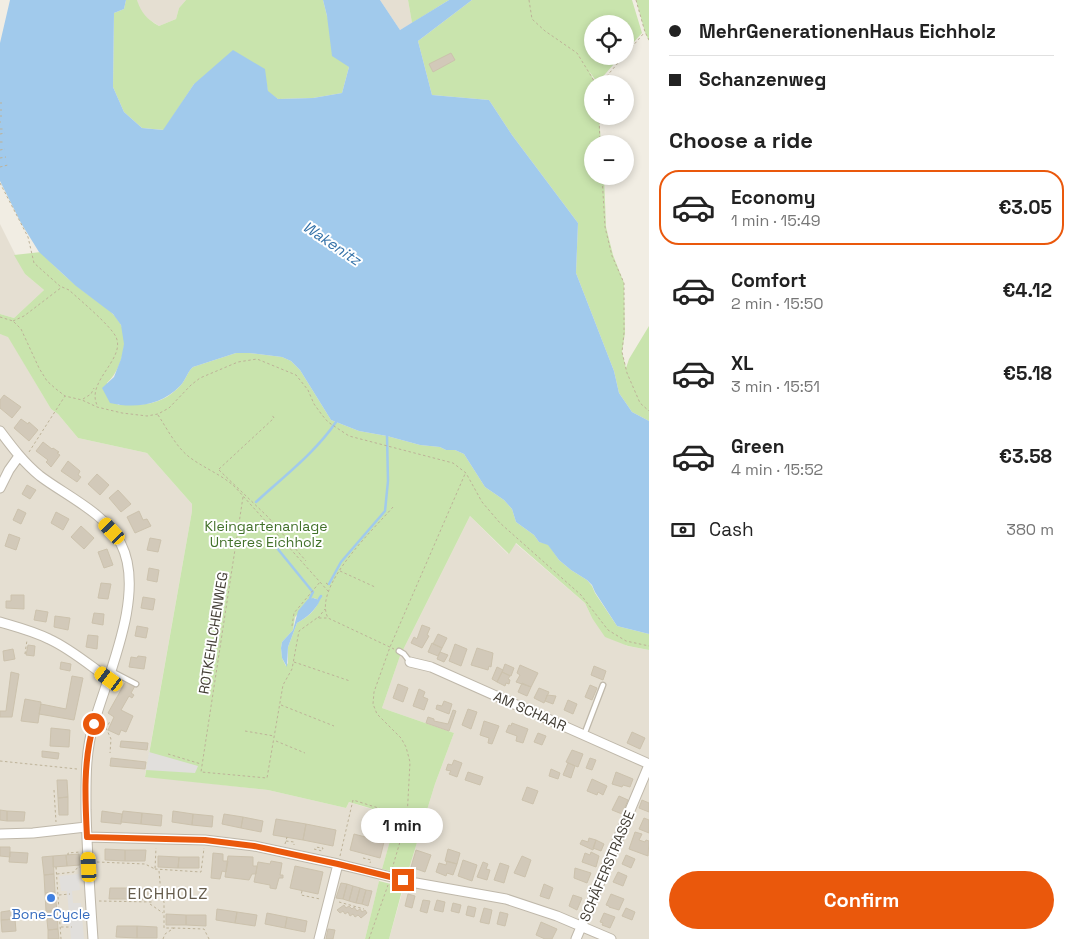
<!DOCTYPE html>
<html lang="en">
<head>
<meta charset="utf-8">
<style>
	:root { --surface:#fff; --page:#f6f6f6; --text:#222; --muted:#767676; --line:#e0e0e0; --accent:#ea580c }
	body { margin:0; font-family:"Space Grotesk",sans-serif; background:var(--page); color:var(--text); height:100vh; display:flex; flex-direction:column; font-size:19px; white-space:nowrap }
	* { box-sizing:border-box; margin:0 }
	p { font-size:16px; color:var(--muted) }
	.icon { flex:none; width:28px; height:28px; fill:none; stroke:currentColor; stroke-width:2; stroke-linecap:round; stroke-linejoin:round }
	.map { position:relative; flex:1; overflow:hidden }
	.panel { display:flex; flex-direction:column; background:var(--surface); width:425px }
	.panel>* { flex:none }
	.guide { display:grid; align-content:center; height:110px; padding:0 20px; background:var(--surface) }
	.tools { position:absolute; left:584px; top:15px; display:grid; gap:10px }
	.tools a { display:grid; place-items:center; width:50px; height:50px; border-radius:50%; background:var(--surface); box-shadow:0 2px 8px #0003; font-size:25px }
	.end { position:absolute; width:22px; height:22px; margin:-11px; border:6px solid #ea580c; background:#fff; box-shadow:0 0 0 2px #fff }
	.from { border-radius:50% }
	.bubble { position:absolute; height:35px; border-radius:18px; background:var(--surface); box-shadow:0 2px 8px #0003; font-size:16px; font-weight:800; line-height:35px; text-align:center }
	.car { position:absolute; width:15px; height:30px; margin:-15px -8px; border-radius:6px; box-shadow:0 0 4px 1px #0007; background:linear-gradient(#f5c518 24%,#345 0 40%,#f5c518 0 76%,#345 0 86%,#f5c518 0) }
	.guide b { display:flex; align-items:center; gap:18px; height:48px; font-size:19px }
	.guide b+b { border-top:1px solid var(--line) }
	.guide i { width:12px; height:12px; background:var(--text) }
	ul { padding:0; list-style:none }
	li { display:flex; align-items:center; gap:15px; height:75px; margin:0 10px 8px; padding:0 10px; border:2px solid transparent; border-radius:20px }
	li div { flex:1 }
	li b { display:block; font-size:19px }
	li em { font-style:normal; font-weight:800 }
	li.selected { border-color:var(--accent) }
	li>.icon { width:45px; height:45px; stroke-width:1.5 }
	h2 { padding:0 20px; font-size:22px; line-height:60px }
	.pay { display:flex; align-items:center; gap:12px; height:55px; padding:0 20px; font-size:19px }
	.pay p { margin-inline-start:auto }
	.primary-button { display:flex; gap:10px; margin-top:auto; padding:10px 20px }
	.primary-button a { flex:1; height:58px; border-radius:30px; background:var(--accent); color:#fff; font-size:20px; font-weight:800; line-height:58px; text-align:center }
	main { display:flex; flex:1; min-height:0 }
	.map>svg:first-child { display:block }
	.residential { fill:#e5dfd2 }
	.green { fill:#c9e4ad; fill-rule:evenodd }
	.parking { fill:#e1dfdc }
	.water { fill:#a1caec }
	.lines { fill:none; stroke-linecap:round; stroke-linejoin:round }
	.stream { stroke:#a1caec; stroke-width:2.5 }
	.building { fill:#d2c9b9; stroke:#ccc2ad }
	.lane-casing { stroke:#bfb8aa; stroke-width:7 }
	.street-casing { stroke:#bfb8aa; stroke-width:11 }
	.path { stroke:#bdb298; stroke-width:1; stroke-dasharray:2.5 2.5; stroke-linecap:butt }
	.lane { stroke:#fff; stroke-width:4.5 }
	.street { stroke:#fff; stroke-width:9 }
	.route { stroke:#ea580c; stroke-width:6 }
	.shop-dot { fill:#3f7fe0; stroke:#fff; stroke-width:2 }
	.labels { text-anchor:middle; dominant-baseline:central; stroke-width:4; stroke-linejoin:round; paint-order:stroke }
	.park-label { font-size:14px; fill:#42712a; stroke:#fff }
	.street-label { font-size:14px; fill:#423d34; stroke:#fff }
	.shop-label { font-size:14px; fill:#366cbe; stroke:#fff }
	.water-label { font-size:15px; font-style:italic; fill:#3371a8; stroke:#fff }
	.quarter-label { font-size:16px; letter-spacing:1px; fill:#655c4c; stroke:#fff }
</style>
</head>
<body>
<main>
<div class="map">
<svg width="649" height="939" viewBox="0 0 649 939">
	<rect width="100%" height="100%" fill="#f1ede3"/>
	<path class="residential" d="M 137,0 L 186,0 L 179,8 L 176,19 L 159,26 L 147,18 L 139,9 Z
		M 380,0 L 408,0 L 412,23 L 400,30 Z
		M 0,224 L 25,274 L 44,290 L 14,318 L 0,314 Z
		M 0,334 L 8,336 L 51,409 L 58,414 L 78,438 L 147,453 L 192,504 L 192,511 L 145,776 L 268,790 L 346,808 L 349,802 L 397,817 L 382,869 L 365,939 L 0,939 Z
		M 470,516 L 508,554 L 515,543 L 585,603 L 592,618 L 627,646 L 649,650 L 649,939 L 389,939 L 407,875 L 435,784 L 454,733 L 382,708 L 400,656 Z"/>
	<path class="green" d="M 126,0 L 137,0 C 141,13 147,19 159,26 L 176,19 L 179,8 L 186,0 L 323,0 L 327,16 L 349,67 L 342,93 L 313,98 L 278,99 L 268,92 L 264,69 L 194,84 L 164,130 L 142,128 L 124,112 L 113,87 L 114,13 L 124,9 Z
		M 408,0 L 449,0 L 412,23 Z
		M 472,0 L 632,0 L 642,33 L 625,52 L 625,24 L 592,24 L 592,56 L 621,56 L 599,81 L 596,81 L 589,71 L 596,84 L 592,84 L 592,116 L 599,116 L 601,144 L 592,144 L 592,176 L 604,176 L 606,227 L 613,255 L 624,283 L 625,333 L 622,352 L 626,368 L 629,359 L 649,326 L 649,421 L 632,412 L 619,393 L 614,371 L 576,273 L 578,223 L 512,135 L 489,100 L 432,95 L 418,41 Z
		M 636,0 L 649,0 L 649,41 L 645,32 Z
		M 41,252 C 52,264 64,276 77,286 C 91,298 111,308 120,323 C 130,340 121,371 107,383 L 118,405 C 143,405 161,406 180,386 C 186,380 187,372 193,367 L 236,353 L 249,353 L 282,357 L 291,361 L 300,370 L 331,420 L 359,431 L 387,436 L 420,445 L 440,447 L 446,450 L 455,450 L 464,454 L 485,487 L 504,500 L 512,509 L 516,522 L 534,535 L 539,542 L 548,544 L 559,560 L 571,570 L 587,580 L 592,586 L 595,593 L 617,626 L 649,634 L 649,650 L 628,646 L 605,637 L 592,618 L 585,603 L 516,543 L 509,554 L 470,516 L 400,656 L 382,708 L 454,733 L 435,784 L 407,875 L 382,869 L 397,816 L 349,802 L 346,808 L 268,790 L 145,777 L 192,511 L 192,504 L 147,453 L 78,438 L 58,414 L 51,409 L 8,337 L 0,334 L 0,314 L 14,318 L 44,290 L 25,274 L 14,255 ZM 314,598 L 319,600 C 317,610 306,618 297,623 L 288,647 L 288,663 L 286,666 L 282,658 L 281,648 L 282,642 L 293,630 L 295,617 Z
		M 379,881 L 403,887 L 389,939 L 365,939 Z"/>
	<path class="parking" d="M 149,752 L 198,766 L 195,773 L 146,770 Z
		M 79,874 L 80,890 L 72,891 L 73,903 L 81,903 L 84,939 L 71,939 L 67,891 L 61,891 L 59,876 Z"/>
	<path class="water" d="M 10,0 L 126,0 L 124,9 L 114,13 L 113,87 L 124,112 L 142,128 L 163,130 L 194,84 L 233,50 L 265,69 L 268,91 L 278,99 L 313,98 L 342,93 L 349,67 L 332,56 L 327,16 L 323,0 L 380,0 L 400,30 L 449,0 L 472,0 L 418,41 L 432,95 L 489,100 L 512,135 L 578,223 L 576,273 L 614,371 L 619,393 L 632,412 L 649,421 L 649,634 L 617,626 L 595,592 L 592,585 L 587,580 L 571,570 L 559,560 L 548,545 L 539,542 L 534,535 L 516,522 L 512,509 L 504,500 L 485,487 L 464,454 L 455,450 L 446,450 L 440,447 L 420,445 L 387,436 L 359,431 L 331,420 L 300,370 L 291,361 L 282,357 L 249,353 L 236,353 L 193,367 C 187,372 186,380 180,386 C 162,405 135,409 110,403 L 102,388 L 114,377 L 121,359 L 124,344 L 121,325 L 113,314 L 76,286 L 39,252 L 21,223 L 0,181 L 0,43 Z
		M 313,598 L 320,600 C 316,610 306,618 297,623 L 288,647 L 287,667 L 282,658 L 281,648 L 282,642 L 293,630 L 298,611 L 308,599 Z"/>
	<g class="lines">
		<path class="stream" d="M 256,502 C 283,477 315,453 336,422
			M 277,548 L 312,591
			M 329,584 L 341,562 L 385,511 L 388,481 L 387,436
			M 310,598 L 313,592
			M 319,599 L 321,596"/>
	</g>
	<path class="building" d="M 451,53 L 455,60 L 433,72 L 429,64 Z
		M 4,395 L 21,407 L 12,418 L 0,408 L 0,400 Z
		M 21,419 L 28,424 L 29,422 L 38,430 L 29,441 L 14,428 Z
		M 43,442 L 52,449 L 53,448 L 59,452 L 57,453 L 60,455 L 51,467 L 46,462 L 48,460 L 36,451 Z
		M 68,461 L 80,471 L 78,475 L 81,477 L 77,482 L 61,471 Z
		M 97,474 L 109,485 L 100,495 L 88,484 Z
		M 27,485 L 36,490 L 30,499 L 22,494 Z
		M 118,490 L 131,504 L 121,512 L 109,498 Z
		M 18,509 L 26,513 L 21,524 L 13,520 Z
		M 139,511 L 143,520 L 147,519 L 151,526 L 135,533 L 127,517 Z
		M 56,512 L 69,519 L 63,530 L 51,523 Z
		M 81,526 L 94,538 L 84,549 L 71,537 Z
		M 9,534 L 20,538 L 16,550 L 5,546 Z
		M 150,538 L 161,540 L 158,552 L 147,550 Z
		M 107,549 L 113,565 L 104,568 L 98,552 Z
		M 149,568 L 159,570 L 157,582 L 147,580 Z
		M 101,583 L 111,584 L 108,599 L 98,598 Z
		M 11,595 L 24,595 L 24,609 L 6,608 L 6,601 L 11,601 Z
		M 143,597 L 155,599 L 153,610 L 141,608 Z
		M 36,610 L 48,612 L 46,622 L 34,620 Z
		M 94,613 L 104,614 L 103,625 L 92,623 Z
		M 55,616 L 70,618 L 68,630 L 54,627 Z
		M 422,625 L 430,628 L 427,635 L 429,636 L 422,648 L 411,643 L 414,637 L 417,639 Z
		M 137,626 L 148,628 L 146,638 L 135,636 Z
		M 438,634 L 447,638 L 442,648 L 433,644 Z
		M 88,635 L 98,636 L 97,649 L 86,647 Z
		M 432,643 L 442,648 L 438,656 L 428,652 Z
		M 455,644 L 467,649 L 461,666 L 449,661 Z
		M 28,645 L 35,646 L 34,656 L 26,655 Z
		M 477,648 L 493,653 L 491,667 L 489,666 L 488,670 L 471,665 Z
		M 13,649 L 15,659 L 4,661 L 3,651 Z
		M 440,652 L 448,655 L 444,662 L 437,659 Z
		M 138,656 L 146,657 L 144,669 L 129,667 L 131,657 L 137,658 Z
		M 61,662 L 71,664 L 70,671 L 60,669 Z
		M 505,664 L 514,668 L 511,676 L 502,672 Z
		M 520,665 L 538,673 L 531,687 L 516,682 L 520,675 L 517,673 Z
		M 594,666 L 606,671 L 603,680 L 591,675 Z
		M 497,667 L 503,670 L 497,682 L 492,679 Z
		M 11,672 L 19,674 L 12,717 L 0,717 L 0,711 L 6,711 Z
		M 502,672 L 510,676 L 508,679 L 510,680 L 509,684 L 506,683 L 505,686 L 497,682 Z
		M 72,676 L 83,678 L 74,720 L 39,714 L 41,704 L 66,709 Z
		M 126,681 L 135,686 L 131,693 L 134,695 L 132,698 L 129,696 L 121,710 L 133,716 L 126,732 L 121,730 L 119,735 L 108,730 L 114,717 L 108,713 Z
		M 522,683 L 531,687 L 527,696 L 518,692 Z
		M 398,684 L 408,688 L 403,702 L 393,698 Z
		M 590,685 L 597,688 L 592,700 L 585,697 Z
		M 539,688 L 549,692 L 544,703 L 534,698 Z
		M 419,689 L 425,692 L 423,697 L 428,699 L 424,710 L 413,706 Z
		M 547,695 L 556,696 L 553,704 L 545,701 Z
		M 25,699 L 41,702 L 38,723 L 21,721 Z
		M 568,700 L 577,704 L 573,714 L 564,710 Z
		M 444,701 L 452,704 L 449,714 L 436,709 L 437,705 L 442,706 Z
		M 468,709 L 477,712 L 471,729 L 462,725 Z
		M 453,710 L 456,711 L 449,731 L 426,723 L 428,717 L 434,719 L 434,721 L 448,724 Z
		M 484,721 L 499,726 L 492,744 L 488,743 L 489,738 L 480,735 Z
		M 512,723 L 528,729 L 523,743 L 516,741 L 517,736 L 506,732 L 509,725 L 511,726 Z
		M 51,728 L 70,730 L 69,747 L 50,746 Z
		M 632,732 L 645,738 L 640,749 L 627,743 Z
		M 538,733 L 546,736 L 542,745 L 534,742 Z
		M 121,741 L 148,743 L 147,750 L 120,747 Z
		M 572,750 L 583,754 L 578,767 L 566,762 Z
		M 42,751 L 59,753 L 58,759 L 42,757 Z
		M 111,758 L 146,762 L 145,769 L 110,766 Z
		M 590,758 L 596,760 L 592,770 L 586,768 Z
		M 454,760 L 462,763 L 457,777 L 449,774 L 451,771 L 446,770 L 448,764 L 452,765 Z
		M 568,763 L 575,766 L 571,778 L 563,775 Z
		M 551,769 L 560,773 L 558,779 L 549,776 Z
		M 468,772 L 483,777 L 480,785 L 465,780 Z
		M 616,772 L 633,779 L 630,787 L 623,785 L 622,787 L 612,784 Z
		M 592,779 L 607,786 L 603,795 L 598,792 L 597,795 L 587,791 Z
		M 57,780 L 67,780 L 68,797 L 58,798 Z
		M 527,787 L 538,791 L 533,804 L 522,800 Z
		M 619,796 L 628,800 L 622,814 L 612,810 Z
		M 68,797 L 68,815 L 59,815 L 58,798 Z
		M 642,800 L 649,803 L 649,812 L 639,808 Z
		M 0,810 L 7,811 L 7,821 L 0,820 Z
		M 7,811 L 25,812 L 24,821 L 7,821 Z
		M 102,811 L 122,814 L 121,824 L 101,822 Z
		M 123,811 L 142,813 L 141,824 L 121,822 Z
		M 173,811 L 193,814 L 192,825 L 172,822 Z
		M 142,813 L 162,815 L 161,826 L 141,824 Z
		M 193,814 L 213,816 L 212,827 L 192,825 Z
		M 224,814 L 243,817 L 241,828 L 222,824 Z
		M 243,817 L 263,821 L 261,832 L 241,828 Z
		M 644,818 L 649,820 L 649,833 L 639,829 Z
		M 276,819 L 306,824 L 303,840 L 273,835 Z
		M 306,824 L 336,830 L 333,846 L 303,840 Z
		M 635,832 L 642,834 L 639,840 L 645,842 L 646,840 L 649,841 L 648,856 L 629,849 Z
		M 354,834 L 384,842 L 380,858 L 350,850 Z
		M 589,838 L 596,840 L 593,850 L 580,844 L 582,840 L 588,842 Z
		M 596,840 L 604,844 L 601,851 L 593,848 Z
		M 0,847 L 10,847 L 10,857 L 0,856 Z
		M 105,849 L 125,850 L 125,861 L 105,860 Z
		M 448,849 L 460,853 L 457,864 L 445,861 Z
		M 125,850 L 146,850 L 145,861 L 125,861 Z
		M 416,850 L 431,855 L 425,872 L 411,867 Z
		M 10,852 L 28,853 L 27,863 L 9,862 Z
		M 591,852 L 599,856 L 596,867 L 582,862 L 585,853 L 590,855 Z
		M 213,853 L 223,854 L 223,861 L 228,861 L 226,872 L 222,871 L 220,879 L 211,878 Z
		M 79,854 L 80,865 L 67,866 L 66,855 Z
		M 66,855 L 67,866 L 53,867 L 53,856 Z
		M 626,855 L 635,859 L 631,868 L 622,864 Z
		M 53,856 L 54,874 L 44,875 L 42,857 Z
		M 158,856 L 179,857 L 178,868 L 158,867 Z
		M 228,856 L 253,857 L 253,866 L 257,866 L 256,874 L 252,874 L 249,880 L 225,877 Z
		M 522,856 L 531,860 L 525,877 L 514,873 Z
		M 179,857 L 199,857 L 199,868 L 178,868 Z
		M 463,860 L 477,865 L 472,881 L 458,876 Z
		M 271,861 L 282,863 L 280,875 L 283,875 L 283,878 L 279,878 L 276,889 L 270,888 L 270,885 L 254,882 L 258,862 L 270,864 Z
		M 447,861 L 457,864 L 453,875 L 447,873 L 446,876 L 436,872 L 439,863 L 446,865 Z
		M 483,862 L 488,864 L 486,869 L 490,870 L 487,880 L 477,877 Z
		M 500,863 L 509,866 L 504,883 L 494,880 Z
		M 295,866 L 323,872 L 318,894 L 290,888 Z
		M 575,868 L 591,873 L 587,883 L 574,878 Z
		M 618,872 L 627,876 L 623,886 L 613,882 Z
		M 54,874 L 55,892 L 45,893 L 44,875 Z
		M 341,883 L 347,884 L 343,899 L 336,898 Z
		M 347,884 L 353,886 L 349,901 L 343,899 Z
		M 544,884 L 553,888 L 549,899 L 540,896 Z
		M 353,886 L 360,888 L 356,903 L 349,901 Z
		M 110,888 L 130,888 L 130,899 L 109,899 Z
		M 130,888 L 151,889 L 150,900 L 130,899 Z
		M 360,888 L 366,890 L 362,904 L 356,903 Z
		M 366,890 L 372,891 L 368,906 L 362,904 Z
		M 55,892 L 57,911 L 46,911 L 45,893 Z
		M 408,894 L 415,896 L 412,908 L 405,906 Z
		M 611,894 L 624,899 L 619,910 L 609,907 L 609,906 L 606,905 Z
		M 573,895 L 582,898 L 577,910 L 569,906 Z
		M 423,900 L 430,901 L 427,913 L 420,911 Z
		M 437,900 L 445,902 L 443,912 L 434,910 Z
		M 453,903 L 461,905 L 459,913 L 451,911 Z
		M 344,905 L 346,908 L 349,906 L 352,909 L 354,907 L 357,911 L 360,909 L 362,912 L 365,910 L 367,913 L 361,918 L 358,915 L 355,917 L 353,914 L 350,916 L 348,912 L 345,914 L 343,911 L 340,913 L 337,910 Z
		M 468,906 L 476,908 L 474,917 L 466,915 Z
		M 484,908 L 492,910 L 489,924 L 480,922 Z
		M 626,908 L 635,912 L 632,920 L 622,916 Z
		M 217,909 L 237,912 L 235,923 L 216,920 Z
		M 14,910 L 15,919 L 1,920 L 1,912 Z
		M 46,911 L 57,911 L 58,929 L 48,930 Z
		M 237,912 L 257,915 L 255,926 L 235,923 Z
		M 500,912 L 508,914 L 505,926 L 497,924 Z
		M 267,913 L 287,917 L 285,928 L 265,924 Z
		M 604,913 L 615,917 L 610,928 L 602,925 L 603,923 L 600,922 Z
		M 166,914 L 186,915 L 186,925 L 166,925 Z
		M 186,915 L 206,915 L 206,926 L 186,925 Z
		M 287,917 L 307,921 L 305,932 L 285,928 Z
		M 15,919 L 16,931 L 2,932 L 1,920 Z
		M 541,922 L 557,929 L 552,939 L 545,939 L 536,935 Z
		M 117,926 L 137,926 L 137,938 L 116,937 Z
		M 137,926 L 157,927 L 157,938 L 137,938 Z
		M 58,929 L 59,939 L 48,939 L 48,930 Z
		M 328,929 L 335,930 L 333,939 L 326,939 Z"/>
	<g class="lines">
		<g class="lane-casing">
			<path id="lane" d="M 399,651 L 404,654 L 410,662
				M 111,671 L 136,684
				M 584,735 L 603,685"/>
		</g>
		<g class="street-casing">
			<path id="street" d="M 0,431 C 12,447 24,463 40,476 C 65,495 107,514 121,544 C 146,593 108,674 94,723 C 85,752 86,781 86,810 C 87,853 90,896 93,939
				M 0,488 L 9,470 L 19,456
				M 0,622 C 17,627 33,631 49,639 C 71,649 89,665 109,679
				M 410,662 L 431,667 L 649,764
				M 0,834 L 33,833 L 86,827
				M 87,837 L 205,840 L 254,846 L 338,864 L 416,883 L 506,899 L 557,916 L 611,939
				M 319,939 L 338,864
				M 576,939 L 649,765"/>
		</g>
		<path class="path" d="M 529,0 L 532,19 L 545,31 L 577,53 L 596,84
			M 636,0 L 645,32 L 649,40
			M 625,55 L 644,33
			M 600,84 L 624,56
			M 0,103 L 2,103
			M 0,110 L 2,110
			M 0,116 L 2,116
			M 599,116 L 600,144
			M 0,122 L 1,122
			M 0,129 L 4,129
			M 0,134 L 5,133
			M 0,142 L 4,142
			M 0,150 L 5,149
			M 0,158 L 6,157
			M 0,167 L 8,165
			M 602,176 L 605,227 L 612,256 L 624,283 L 624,333 L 622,352 L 627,373 L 640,403 L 649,411
			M 0,183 L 28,237 L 34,263 L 61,287
			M 0,317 L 13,321 L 21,329 L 39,368 L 47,381 L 56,389 L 65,396 L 82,400 L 97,407 L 122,413 L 147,416 L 158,414 L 169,408 L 191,385 L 200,378 L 238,362 L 257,359 L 296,375 L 308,390 L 314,404 L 322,415 L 328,422 L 349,436 L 453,463 L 466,473 L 482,502 L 500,523 L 581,595 L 608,630 L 626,641 L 649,646
			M 13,321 L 24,316 L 62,287 L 69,290 C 81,301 110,325 116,337 C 126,359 86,381 97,405
			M 83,399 L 91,394 L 94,388
			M 158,415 C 168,430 177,449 192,459 C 206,469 222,475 235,487 L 328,591
			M 29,452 L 65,396
			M 219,469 L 273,419 L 274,418 L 272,415
			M 219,470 L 268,517 L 306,561
			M 243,497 L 201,772 L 267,778 L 283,685 L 292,669 L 299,631 L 317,618 L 328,618
			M 393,507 C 374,529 312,587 328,618 L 394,649
			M 340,571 L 375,587
			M 326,583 L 330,586
			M 318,618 L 325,609
			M 292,626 L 294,613 L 320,582
			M 25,654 L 27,640
			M 294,662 L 350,681
			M 281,705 L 334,726
			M 106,728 L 111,739 L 110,753
			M 100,729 L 107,727 L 110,721
			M 245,731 L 274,736
			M 276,741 L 305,753
			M 168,754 L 201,764
			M 0,761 L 77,769
			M 54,790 L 56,822
			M 286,841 L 294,842 L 294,845
			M 285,844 L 287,837
			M 314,849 L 322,851 L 323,848 L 315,847
			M 68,855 L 68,853 L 80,852
			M 340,856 L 353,800 L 407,817
			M 363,858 L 371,860 L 370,863
			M 97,862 L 145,864 L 155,869 L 156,848
			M 56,867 L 61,939
			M 155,869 L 201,872 L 204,848
			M 392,869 L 407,818 L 410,762 L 406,747 L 401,738 L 377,714 L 373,704 L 374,692 L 390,647 L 465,474
			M 159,871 L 161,894 L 164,902 L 164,928 L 174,928
			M 57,874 L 74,872 L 78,867 L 80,867
			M 302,891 L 301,895 L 320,899
			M 59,895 L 70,894
			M 99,901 L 153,902
			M 339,902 L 364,909
			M 150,904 L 163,913
			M 61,927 L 72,927
			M 163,939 L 165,934 L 174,928 L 204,929 L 209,939
			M 369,939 L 388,885"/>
		<use href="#lane" class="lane"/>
		<use href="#street" class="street"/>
	</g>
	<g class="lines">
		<path class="route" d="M 94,724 C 83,760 85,799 87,837 L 205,840 L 254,846 L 338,864 L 403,880"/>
	</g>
	<circle class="shop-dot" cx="51" cy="898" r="5"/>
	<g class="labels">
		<g class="park-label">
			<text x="266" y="526">Kleingartenanlage<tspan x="266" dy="16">Unteres Eichholz</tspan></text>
		</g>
		<g class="street-label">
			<text transform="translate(213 633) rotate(-81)">ROTKEHLCHENWEG</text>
			<text transform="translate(530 711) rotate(24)">AM SCHAAR</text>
			<text transform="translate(607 866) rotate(-67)">SCHÄFERSTRASSE</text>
		</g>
		<g class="shop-label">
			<text x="51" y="914">Bone-Cycle</text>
		</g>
		<g class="water-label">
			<text transform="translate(332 243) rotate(34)">Wakenitz</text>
		</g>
		<g class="quarter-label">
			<text x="168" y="893">EICHHOLZ</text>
		</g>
	</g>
</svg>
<div class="tools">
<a><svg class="icon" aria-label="locate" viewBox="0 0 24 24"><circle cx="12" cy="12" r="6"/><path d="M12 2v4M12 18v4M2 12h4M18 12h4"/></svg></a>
<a>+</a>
<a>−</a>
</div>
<i class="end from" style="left:94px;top:724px"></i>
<i class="end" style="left:403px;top:880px"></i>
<div class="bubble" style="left:361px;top:808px;width:82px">1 min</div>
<i class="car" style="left:112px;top:531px;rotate:317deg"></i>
<i class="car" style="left:109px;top:679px;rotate:306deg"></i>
<i class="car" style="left:89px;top:867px;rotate:357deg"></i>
</div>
<section class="panel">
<div class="guide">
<b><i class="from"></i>MehrGenerationenHaus Eichholz</b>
<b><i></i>Schanzenweg</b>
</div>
<h2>Choose a ride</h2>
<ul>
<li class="selected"><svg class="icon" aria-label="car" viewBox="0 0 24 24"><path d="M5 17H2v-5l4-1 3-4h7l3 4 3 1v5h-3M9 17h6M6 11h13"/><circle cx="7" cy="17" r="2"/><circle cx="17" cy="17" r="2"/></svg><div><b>Economy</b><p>1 min · 15:49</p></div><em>€3.05</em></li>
<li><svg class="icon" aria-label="car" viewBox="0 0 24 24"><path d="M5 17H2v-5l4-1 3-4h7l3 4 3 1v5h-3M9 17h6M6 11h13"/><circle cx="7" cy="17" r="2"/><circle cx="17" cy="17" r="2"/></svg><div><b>Comfort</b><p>2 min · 15:50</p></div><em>€4.12</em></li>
<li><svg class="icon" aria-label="car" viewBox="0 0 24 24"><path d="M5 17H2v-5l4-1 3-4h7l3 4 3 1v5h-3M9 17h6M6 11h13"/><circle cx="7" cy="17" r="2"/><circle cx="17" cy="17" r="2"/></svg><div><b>XL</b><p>3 min · 15:51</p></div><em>€5.18</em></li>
<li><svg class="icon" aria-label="car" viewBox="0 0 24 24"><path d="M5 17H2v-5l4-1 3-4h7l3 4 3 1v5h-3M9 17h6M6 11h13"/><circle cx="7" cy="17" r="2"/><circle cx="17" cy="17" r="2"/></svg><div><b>Green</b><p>4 min · 15:52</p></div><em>€3.58</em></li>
</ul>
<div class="pay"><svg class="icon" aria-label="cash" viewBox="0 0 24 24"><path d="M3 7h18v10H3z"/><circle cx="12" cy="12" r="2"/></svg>Cash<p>380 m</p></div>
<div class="primary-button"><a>Confirm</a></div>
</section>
</main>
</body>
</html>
